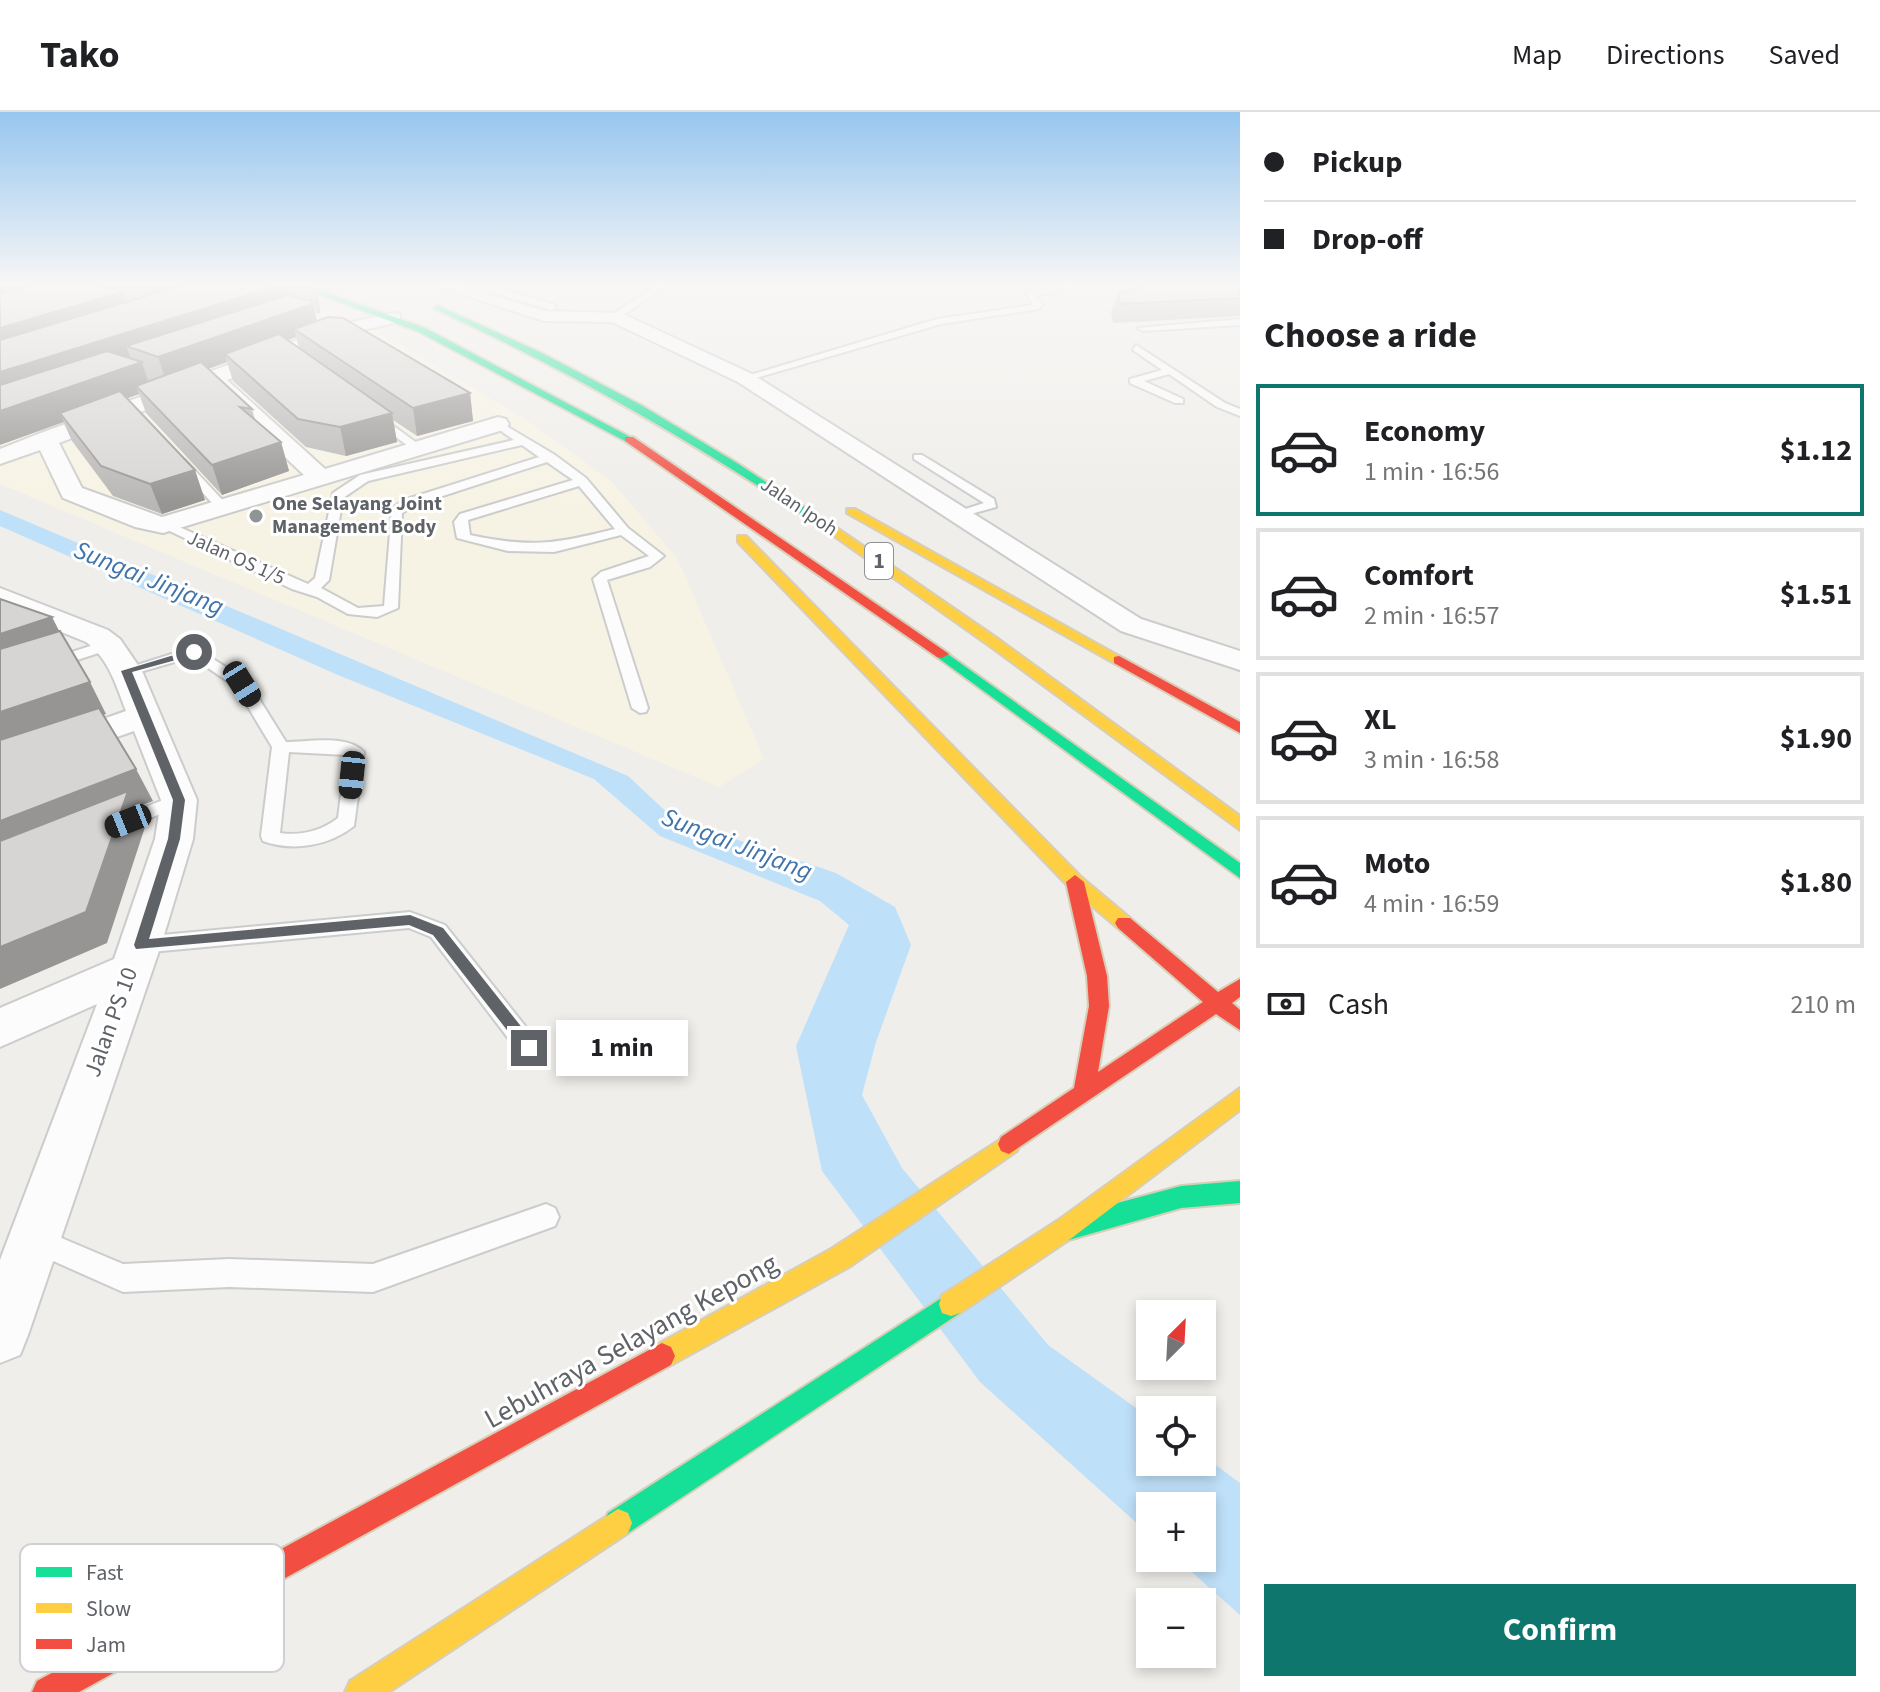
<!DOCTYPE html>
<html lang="en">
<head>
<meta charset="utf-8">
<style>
	:root { --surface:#fff; --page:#f2f2f2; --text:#202124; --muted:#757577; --line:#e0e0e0; --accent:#0f766e }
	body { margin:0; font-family:"Source Sans 3",sans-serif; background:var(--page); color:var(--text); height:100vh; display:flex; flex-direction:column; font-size:30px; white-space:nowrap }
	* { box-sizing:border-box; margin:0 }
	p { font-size:26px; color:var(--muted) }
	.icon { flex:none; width:44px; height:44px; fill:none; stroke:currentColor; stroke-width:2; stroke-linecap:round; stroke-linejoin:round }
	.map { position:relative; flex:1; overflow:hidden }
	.panel { display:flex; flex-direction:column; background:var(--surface); width:640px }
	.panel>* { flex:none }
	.banner { display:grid; align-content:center; height:176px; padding:0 24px; background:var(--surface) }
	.needle { width:52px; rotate:24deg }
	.fabs { position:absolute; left:1136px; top:1188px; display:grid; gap:16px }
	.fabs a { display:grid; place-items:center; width:80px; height:80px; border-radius:0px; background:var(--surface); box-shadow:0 4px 12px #0003; font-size:40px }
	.end { position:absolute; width:36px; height:36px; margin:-18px; border:10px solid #5f6368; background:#fff; box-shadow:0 0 0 4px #fff }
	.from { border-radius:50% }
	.bubble { position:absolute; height:56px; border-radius:0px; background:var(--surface); box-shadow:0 4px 12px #0003; font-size:26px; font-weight:700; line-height:56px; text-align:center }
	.car { position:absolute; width:24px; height:48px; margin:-24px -12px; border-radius:10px; box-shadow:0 0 6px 2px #0007; background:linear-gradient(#222 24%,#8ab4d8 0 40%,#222 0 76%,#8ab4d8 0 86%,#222 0) }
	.banner b { display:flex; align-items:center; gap:28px; height:76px; font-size:30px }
	.banner b+b { border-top:2px solid var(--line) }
	.banner i { width:20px; height:20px; background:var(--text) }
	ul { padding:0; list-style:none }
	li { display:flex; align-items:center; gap:24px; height:132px; margin:0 16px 12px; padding:0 8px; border:4px solid var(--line); border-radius:0px }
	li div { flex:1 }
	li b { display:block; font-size:30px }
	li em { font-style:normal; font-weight:700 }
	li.on { border-color:var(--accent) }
	li>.icon { width:72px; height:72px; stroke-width:1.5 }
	h2 { padding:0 24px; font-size:36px; line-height:96px }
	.pay { display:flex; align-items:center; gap:20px; height:88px; padding:0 24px; font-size:30px }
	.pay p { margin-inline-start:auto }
	.cta { display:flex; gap:16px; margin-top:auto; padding:16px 24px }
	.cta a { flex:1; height:92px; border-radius:0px; background:var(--accent); color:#fff; font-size:32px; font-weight:700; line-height:92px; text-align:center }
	header { display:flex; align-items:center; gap:48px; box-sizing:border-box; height:112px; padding:0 40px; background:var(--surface); border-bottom:2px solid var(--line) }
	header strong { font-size:38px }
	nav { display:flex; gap:44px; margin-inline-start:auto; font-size:28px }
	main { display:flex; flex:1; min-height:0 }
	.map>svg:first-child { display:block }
	.commercial { fill:#f7f3e4 }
	.water { fill:#bfe0f9 }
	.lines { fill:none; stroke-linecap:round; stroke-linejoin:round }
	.lane-casing { stroke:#cbcccc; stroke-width:4 }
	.street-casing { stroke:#cbcccc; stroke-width:4 }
	.fast-casing { stroke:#d7ceb8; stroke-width:4 }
	.slow-casing { stroke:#d7ceb8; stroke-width:4 }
	.jam-casing { stroke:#d7ceb8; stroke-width:4 }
	.lane { fill:#fdfcfc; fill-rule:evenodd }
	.street { fill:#fdfcfc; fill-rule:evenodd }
	.fast { fill:#16e098; fill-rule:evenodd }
	.slow { fill:#ffcf43; fill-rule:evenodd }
	.jam { fill:#f24e42; fill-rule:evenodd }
	.wall { fill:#b8b7b5; fill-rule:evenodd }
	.shaded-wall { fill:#969594 }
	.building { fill:#d6d5d3; stroke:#969594; stroke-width:2 }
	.route { fill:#5f6368 }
	.poi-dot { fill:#919496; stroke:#fff; stroke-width:3 }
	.labels { text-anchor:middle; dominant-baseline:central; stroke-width:6; stroke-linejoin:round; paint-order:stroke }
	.far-poi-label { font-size:20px; font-weight:bold; fill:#5f6368; stroke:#fff; text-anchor:start }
	.far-street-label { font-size:20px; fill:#5f6368; stroke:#fff }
	.shield { fill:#fff; stroke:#8f9295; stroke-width:2 }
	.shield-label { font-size:22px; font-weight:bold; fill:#5f6368 }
	.street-label { font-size:24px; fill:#5f6368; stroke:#fff }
	.water-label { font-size:26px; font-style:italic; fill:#4174aa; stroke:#fff }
	.near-street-label { font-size:28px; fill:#5f6368; stroke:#fff }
	.key { fill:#fff; stroke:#cfd0d2; stroke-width:2 }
	.key-label { font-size:22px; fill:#5f6368 }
</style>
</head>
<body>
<header>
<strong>Tako</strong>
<nav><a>Map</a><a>Directions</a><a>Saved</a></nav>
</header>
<main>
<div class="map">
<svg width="1240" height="1580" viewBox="0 0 1240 1580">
	<rect width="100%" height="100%" fill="#efeeea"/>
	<path class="commercial" d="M 309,194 L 374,217 L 528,309 L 611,369 L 677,446 L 764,647 L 719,675 L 0,372 L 0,294 Z"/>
	<path class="water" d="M 0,398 L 628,664 L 673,706 L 836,761 L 895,795 L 911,833 L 876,930 L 862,983 L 902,1056 L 1048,1233 L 1150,1306 L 1150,1350 L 1202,1350 L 1202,1343 L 1240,1371 L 1240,1503 L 1176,1446 L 1202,1446 L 1202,1394 L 1150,1394 L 1150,1423 L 980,1270 L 822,1059 L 796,934 L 849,813 L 820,789 L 660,724 L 594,667 L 338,563 L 0,414 Z"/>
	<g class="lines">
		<g class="lane-casing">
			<path id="lane" d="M 658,172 L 668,172 L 618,207 L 612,207 L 612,203 Z
				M 1067,172 L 1084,172 L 1035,184 L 1042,193 L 1039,197 L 941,212 L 749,268 L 740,266 L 937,207 L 1033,193 L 1026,181 Z
				M 488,173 L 555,193 L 556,195 L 552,198 L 488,179 L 465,184 L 461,181 Z
				M 1240,207 L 1240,213 L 1143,219 L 1138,216 Z
				M 1136,233 L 1225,291 L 1240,297 L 1240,304 L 1217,295 L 1169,262 L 1144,269 L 1183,287 L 1183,291 L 1175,291 L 1130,271 L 1130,267 L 1162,258 L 1133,238 Z
				M 372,304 L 380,304 L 421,334 L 411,336 L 372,308 Z
				M 498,309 L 555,343 L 586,366 L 628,416 L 664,444 L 650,455 L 607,468 L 648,596 L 646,600 L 640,601 L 632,596 L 593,467 L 601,460 L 649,444 L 621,423 L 554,440 L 508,439 L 457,426 L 454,410 L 460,402 L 573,368 L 547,350 L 415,393 L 402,401 L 398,496 L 377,505 L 348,502 L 317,485 L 292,477 L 157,413 L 168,410 L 308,472 L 315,466 L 333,381 L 360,363 L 514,328 L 494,314 L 493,312 ZM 522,333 L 539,345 L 407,387 L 392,396 L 384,494 L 358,496 L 321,476 L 329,468 L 343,386 L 368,369 ZM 579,374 L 615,417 C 555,432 531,436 470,423 L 468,408 Z
				M 914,343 L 922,343 L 994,387 L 996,395 L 953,407 L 953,401 L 984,391 L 914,347 Z
				M 177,348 L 185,348 L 228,394 L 228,400 L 220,400 L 177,352 Z
				M 109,528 L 114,530 L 114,536 L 0,573 L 0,563 Z
				M 194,535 L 248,569 L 286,630 C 309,630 347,622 364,640 L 354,714 C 329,734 293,740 263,729 L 261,724 L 272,635 L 236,575 L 192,545 L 126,564 L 118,559 ZM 289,640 L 346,643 L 338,706 C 321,719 301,724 280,721 Z
				M 179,682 L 188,688 L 185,692 L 118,719 L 109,713 L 111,708 Z
				M 410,800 L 445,813 L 537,929 L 540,936 L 537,943 L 529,946 L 521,943 L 431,825 L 409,816 L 140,841 L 133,839 L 130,833 L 133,827 L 140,825 Z
				M 546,1092 L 555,1096 L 559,1105 L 555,1114 L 373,1180 L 229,1175 L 123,1180 L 24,1136 L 20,1127 L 24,1118 L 33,1114 L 123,1152 L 229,1147 L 373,1152 Z"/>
		</g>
		<g class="street-casing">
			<path id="street" d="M 430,172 L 456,172 L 545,199 L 621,201 L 752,262 L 1141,507 L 1240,539 L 1240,558 L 1121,519 L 738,270 L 612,210 L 544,209 Z
				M 394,201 L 400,202 L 400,210 L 349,221 L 227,268 L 325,357 L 498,305 L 506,307 L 509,312 L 506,317 L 163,421 L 135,415 L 63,386 L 40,338 L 0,352 L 0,337 L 38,322 L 338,213 ZM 210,274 L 304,363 L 162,405 L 82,376 L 59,331 Z
				M 0,476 L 108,518 L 120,527 L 142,559 L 197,688 L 193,727 L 161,833 L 28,1223 L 20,1243 L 0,1251 L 0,1148 L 97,892 L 0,935 L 0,896 L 114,847 L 155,727 L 161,688 L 134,619 L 0,666 L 0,643 L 126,599 C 116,573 109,547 86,530 L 0,495 Z"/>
		</g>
		<g class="fast-casing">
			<path id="fast" d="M 291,172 L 303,172 L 425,216 L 634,327 L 625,329 L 419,220 Z
				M 437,193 L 542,241 L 641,293 L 737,351 L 833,414 L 823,416 C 698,333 571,259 434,197 Z
				M 942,538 L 1240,751 L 1240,766 L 937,545 L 935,542 Z
				M 1240,1069 L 1240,1091 L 1181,1096 L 1065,1129 L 1057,1125 L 1053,1117 L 1057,1109 L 1065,1105 L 1181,1074 Z
				M 951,1180 L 960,1183 L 963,1192 L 960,1201 L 628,1421 L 618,1425 L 608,1421 L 604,1411 L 608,1401 Z"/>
		</g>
		<g class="slow-casing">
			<path id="slow" d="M 847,397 L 855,397 L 1126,548 L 1124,551 L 1114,551 L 847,401 Z
				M 823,412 L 831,412 L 1001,529 L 1240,704 L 1240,718 L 991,535 L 823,416 Z
				M 738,424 L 746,424 L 1081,765 L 1130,806 L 1133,811 L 1130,816 L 1118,816 L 1069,775 L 738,430 Z
				M 1240,976 L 1240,998 L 1073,1125 L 960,1201 L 951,1204 L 942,1201 L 939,1192 L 942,1183 L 1057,1109 Z
				M 1009,1022 L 1017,1025 L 1020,1032 L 1017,1039 L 849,1155 L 671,1253 L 662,1257 L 653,1253 L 649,1244 L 653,1235 L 831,1137 Z
				M 618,1397 L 628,1401 L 632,1411 L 628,1421 L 389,1580 L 345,1580 L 350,1569 Z"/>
		</g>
		<g class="jam-casing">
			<path id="jam" d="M 625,325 L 633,325 L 949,542 L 942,546 L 937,545 L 625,329 Z
				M 1119,544 L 1240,610 L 1240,621 L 1114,551 L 1114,545 Z
				M 1075,763 L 1084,770 L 1107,864 L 1109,894 L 1098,960 L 1203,890 L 1118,816 L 1115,811 L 1118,806 L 1130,806 L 1218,880 L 1240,867 L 1240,885 L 1232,891 L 1240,898 L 1240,918 L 1216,902 L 1009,1042 L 1001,1039 L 998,1032 L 1001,1025 L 1074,976 L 1089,894 L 1087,864 L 1066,770 Z
				M 662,1231 L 671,1235 L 675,1244 L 671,1253 L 79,1580 L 32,1580 L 37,1569 Z"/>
		</g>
		<use href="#lane" class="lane"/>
		<use href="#street" class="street"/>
		<use href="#fast" class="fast"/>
		<use href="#slow" class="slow"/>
		<use href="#jam" class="jam"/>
	</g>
	<path class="wall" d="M 0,172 L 315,172 L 320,197 L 319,202 L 315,201 L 317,209 L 470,281 L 473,309 L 417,324 L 393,308 L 397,330 L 346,344 L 306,335 L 233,269 L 227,250 L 208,257 L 252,297 L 255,308 L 281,330 L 289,359 L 222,383 L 146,301 L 139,282 L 127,286 L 205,388 L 162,402 L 113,384 L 72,329 ZM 296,225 L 299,236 L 288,228 Z
		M 1240,172 L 1240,204 L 1113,211 L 1111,200 L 1118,181 Z"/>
	<path class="shaded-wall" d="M 0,172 L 41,172 L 0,197 Z
		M 150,172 L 199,172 L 158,196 Z
		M 283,172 L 285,172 L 291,196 L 126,234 L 132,249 L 0,292 L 0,260 Z
		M 315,172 L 320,197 L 319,202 L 314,177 Z
		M 122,180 L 131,205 L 0,246 L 0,216 Z
		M 312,189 L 318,214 L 294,217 L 296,225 L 232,248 L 225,242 L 227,250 L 167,272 L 158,245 Z
		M 142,250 L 151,278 L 136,274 L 139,282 L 66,309 L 60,301 L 64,310 L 0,333 L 0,299 Z
		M 470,281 L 473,309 L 417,324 L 413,296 Z
		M 392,301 L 397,330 L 346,344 L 340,315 Z
		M 281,330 L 289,359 L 222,383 L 212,353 Z
		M 195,358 L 205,388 L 162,402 L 150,372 Z
		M 52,505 L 68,536 L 0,560 L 0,522 Z
		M 90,570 L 106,602 L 0,640 L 0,600 Z
		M 136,657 L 153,689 L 137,695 L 146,712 L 107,831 L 0,877 L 0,709 Z"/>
	<path class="building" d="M 39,172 L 94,172 L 122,180 L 0,216 L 0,181 Z
		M 186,172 L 283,172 L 0,260 L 0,228 Z
		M 289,172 L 315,172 L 314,177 Z
		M 1150,172 L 1240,172 L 1240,186 L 1120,192 L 1118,181 Z
		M 288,183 L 312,189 L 312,192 L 158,245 L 126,234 Z
		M 328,205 L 343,206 L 470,281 L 413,296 L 294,217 Z
		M 279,222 L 392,301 L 340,315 L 298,307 L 225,242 Z
		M 107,239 L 142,250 L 0,299 L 0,273 Z
		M 201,250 L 252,297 L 240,295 L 281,330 L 212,353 L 136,274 Z
		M 120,279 L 195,358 L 150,372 L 101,354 L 60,301 Z
		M 0,487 L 52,505 L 0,522 Z
		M 60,519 L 90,570 L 0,600 L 0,537 Z
		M 99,596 L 136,657 L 0,709 L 0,628 Z
		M 128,679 L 86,800 L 0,835 L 0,729 Z"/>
	<linearGradient id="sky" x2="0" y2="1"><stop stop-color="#97c6ef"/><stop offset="0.44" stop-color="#f8f7f6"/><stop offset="1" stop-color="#f8f7f6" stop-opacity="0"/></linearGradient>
	<rect width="1240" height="393" fill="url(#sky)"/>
	<path class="route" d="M 194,537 L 198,542 L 132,560 L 185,688 L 180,727 L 149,827 L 410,803 L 443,816 L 535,932 L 535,940 L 524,940 L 433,823 L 409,813 L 136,837 L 134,833 L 168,727 L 173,688 L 121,559 Z"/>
	<circle class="poi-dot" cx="256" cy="404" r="8"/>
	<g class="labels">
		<g class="far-poi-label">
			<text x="272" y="392">One Selayang Joint<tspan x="272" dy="23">Management Body</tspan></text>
		</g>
		<g class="far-street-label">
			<text transform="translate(799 395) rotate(34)">Jalan Ipoh</text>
			<text transform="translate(236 446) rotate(24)">Jalan OS 1/5</text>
		</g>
		<rect class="shield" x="865" y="431" width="28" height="36" rx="6"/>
		<g class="shield-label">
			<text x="879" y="449">1</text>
		</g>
		<g class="street-label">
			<text transform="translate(111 910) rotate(-70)">Jalan PS 10</text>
		</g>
		<g class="water-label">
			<text transform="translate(149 466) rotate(22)">Sungai Jinjang</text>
			<text transform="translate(737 732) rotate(21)">Sungai Jinjang</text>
		</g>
		<g class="near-street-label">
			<text transform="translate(631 1229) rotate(-29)">Lebuhraya Selayang Kepong</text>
		</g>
	</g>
	<rect x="20" y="1432" width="264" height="128" rx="12" class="key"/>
	<rect x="36" y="1455" width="36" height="10" fill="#16e098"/>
	<rect x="36" y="1491" width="36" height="10" fill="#ffcf43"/>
	<rect x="36" y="1527" width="36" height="10" fill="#f24e42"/>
	<g class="key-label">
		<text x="86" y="1468">Fast</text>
		<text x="86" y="1504">Slow</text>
		<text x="86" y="1540">Jam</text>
	</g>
</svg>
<div class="fabs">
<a><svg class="needle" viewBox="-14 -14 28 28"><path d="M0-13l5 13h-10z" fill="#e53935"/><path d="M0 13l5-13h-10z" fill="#757577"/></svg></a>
<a><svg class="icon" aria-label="locate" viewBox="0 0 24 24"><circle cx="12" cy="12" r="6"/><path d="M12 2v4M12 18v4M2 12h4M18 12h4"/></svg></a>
<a>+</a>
<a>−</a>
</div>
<i class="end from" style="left:194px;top:540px"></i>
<i class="end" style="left:529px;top:936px"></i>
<div class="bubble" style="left:556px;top:908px;width:132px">1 min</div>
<i class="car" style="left:242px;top:572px;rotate:148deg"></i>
<i class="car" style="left:352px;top:663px;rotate:186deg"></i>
<i class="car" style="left:128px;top:709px;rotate:248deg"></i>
</div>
<section class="panel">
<div class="banner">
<b><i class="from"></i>Pickup</b>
<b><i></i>Drop-off</b>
</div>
<h2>Choose a ride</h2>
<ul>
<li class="on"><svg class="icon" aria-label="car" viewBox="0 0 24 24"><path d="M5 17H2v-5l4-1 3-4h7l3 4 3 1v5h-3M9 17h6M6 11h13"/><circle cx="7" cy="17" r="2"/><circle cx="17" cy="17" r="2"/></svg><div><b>Economy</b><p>1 min · 16:56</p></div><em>$1.12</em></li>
<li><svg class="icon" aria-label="car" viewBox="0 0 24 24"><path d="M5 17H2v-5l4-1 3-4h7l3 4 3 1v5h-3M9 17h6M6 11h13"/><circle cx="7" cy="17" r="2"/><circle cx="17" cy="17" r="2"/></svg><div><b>Comfort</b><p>2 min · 16:57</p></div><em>$1.51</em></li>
<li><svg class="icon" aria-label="car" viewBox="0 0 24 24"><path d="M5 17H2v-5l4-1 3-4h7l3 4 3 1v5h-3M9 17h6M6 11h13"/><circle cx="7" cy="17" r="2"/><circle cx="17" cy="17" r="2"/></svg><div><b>XL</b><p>3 min · 16:58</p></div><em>$1.90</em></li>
<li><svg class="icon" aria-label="car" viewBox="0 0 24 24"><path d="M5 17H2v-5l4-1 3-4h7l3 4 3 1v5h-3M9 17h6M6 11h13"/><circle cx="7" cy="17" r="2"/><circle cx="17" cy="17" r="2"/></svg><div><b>Moto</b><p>4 min · 16:59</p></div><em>$1.80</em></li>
</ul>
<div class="pay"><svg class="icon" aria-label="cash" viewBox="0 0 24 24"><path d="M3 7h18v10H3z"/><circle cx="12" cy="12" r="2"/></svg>Cash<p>210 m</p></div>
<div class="cta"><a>Confirm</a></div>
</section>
</main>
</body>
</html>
